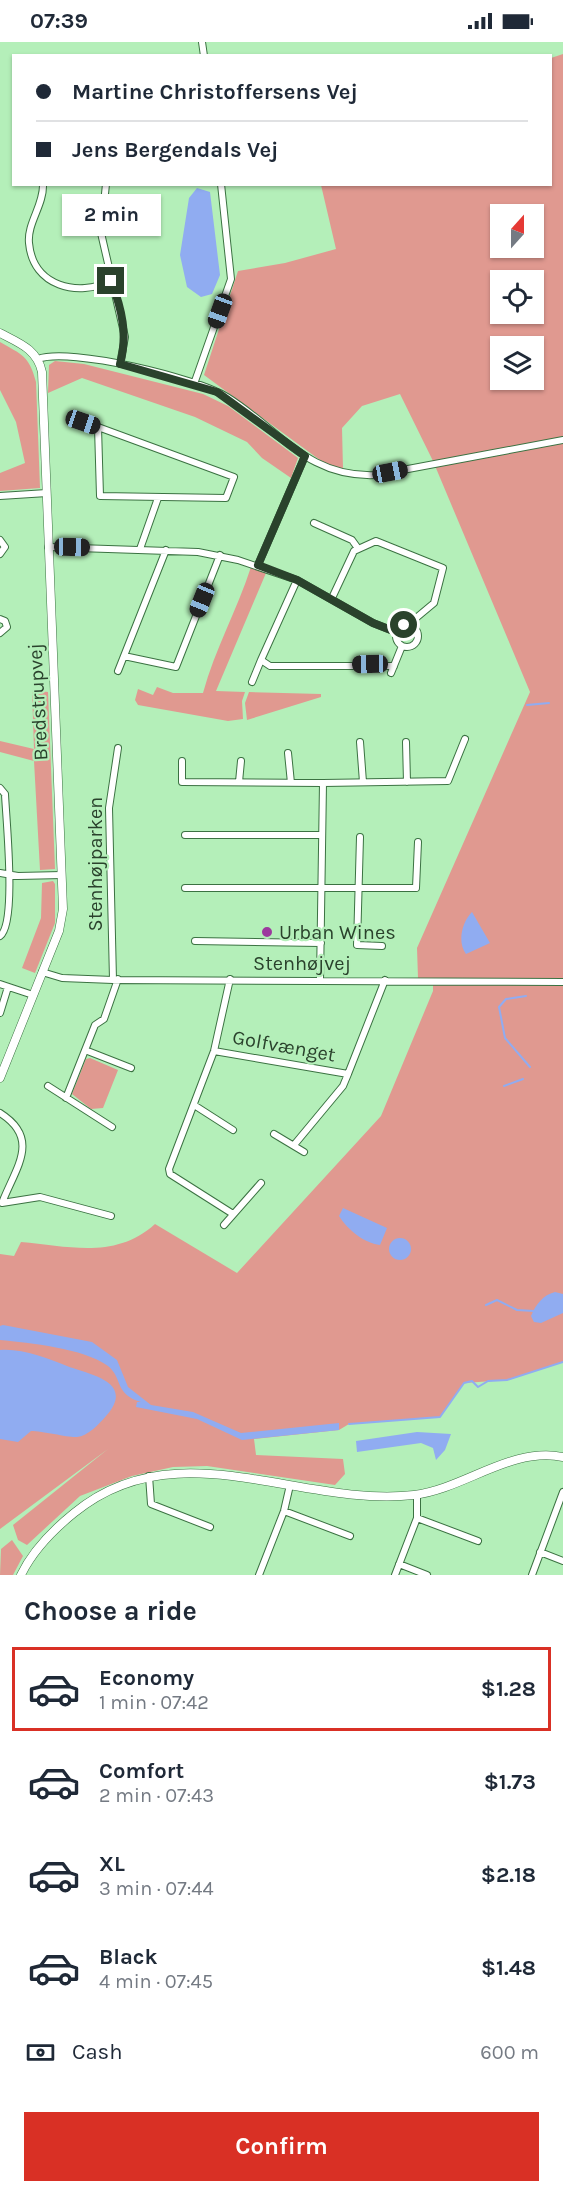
<!DOCTYPE html>
<html lang="en">
<head>
<meta charset="utf-8">
<style>
	:root { --surface:#fff; --page:#f6f6f7; --text:#1f2937; --muted:#747a83; --line:#e0e1e3; --accent:#d93025 }
	body { margin:0; font-family:Karla,sans-serif; background:var(--page); color:var(--text); height:100vh; display:flex; flex-direction:column; font-size:22px; white-space:nowrap }
	* { box-sizing:border-box; margin:0 }
	p { font-size:20px; color:var(--muted) }
	.icon { flex:none; width:33px; height:33px; fill:none; stroke:currentColor; stroke-width:2; stroke-linecap:round; stroke-linejoin:round }
	.map { position:relative; height:1533px; overflow:hidden }
	.side { display:flex; flex-direction:column; background:var(--surface); flex:1 }
	.side>* { flex:none }
	.banner { position:absolute; left:12px; top:12px; width:540px; height:132px; border-radius:0px; box-shadow:0 2px 4px #0004; display:grid; align-content:center; height:132px; padding:0 24px; background:var(--surface) }
	.needle { width:39px; rotate:21deg }
	.buttons { position:absolute; left:490px; top:162px; display:grid; gap:12px }
	.buttons a { display:grid; place-items:center; width:54px; height:54px; border-radius:0px; background:var(--surface); box-shadow:0 2px 4px #0004; font-size:30px }
	.end { position:absolute; width:27px; height:27px; margin:-14px; border:8px solid #2a422c; background:#fff; box-shadow:0 0 0 3px #fff }
	.from { border-radius:50% }
	.bubble { position:absolute; height:42px; border-radius:0px; background:var(--surface); box-shadow:0 2px 4px #0004; font-size:20px; font-weight:700; line-height:42px; text-align:center }
	.car { position:absolute; width:18px; height:36px; margin:-18px -9px; border-radius:8px; box-shadow:0 0 4px 2px #0007; background:linear-gradient(#222 24%,#8ab4d8 0 40%,#222 0 76%,#8ab4d8 0 86%,#222 0) }
	.banner b { display:flex; align-items:center; gap:21px; height:57px; font-size:22px }
	.banner b+b { border-top:2px solid var(--line) }
	.banner i { width:15px; height:15px; background:var(--text) }
	ul { padding:0; list-style:none }
	li { display:flex; align-items:center; gap:18px; height:84px; margin:0 12px 9px; padding:0 12px; border:3px solid transparent; border-radius:0px }
	li div { flex:1 }
	li b { display:block; font-size:22px }
	li em { font-style:normal; font-weight:700 }
	li.active { border-color:var(--accent) }
	li>.icon { width:54px; height:54px; stroke-width:1.5 }
	h2 { padding:0 24px; font-size:27px; line-height:72px }
	.pay { display:flex; align-items:center; gap:15px; height:66px; padding:0 24px; font-size:22px }
	.pay p { margin-inline-start:auto }
	.cta { display:flex; gap:12px; margin-top:auto; padding:12px 24px }
	.cta a { flex:1; height:69px; border-radius:0px; background:var(--accent); color:#fff; font-size:24px; font-weight:700; line-height:69px; text-align:center }
	.status { display:flex; justify-content:space-between; align-items:center; height:42px; padding:0 30px; background:var(--surface); direction:ltr }
	.status svg { height:16px; fill:currentColor }
	.map>svg:first-child { display:block }
	.green { fill:#e09990; fill-rule:evenodd }
	.water { fill:#90acf1 }
	.lines { fill:none; stroke-linecap:round; stroke-linejoin:round }
	.stream { stroke:#90acf1; stroke-width:2 }
	.minor-casing { stroke:#3b7242; stroke-width:8 }
	.tertiary-casing { stroke:#3b7242; stroke-width:9 }
	.minor { stroke:#fff; stroke-width:6 }
	.tertiary { stroke:#fff; stroke-width:8 }
	.route { stroke:#2a422c; stroke-width:8 }
	.poi-dot { fill:#9c399e; stroke:#b4efb9; stroke-width:2 }
	.labels { text-anchor:middle; dominant-baseline:central; stroke-width:4.5; stroke-linejoin:round; paint-order:stroke }
	.street-label { font-size:20px; fill:#2a422c; stroke:#b4efb9 }
	.poi-label { font-size:20px; fill:#2a422c; stroke:#b4efb9; text-anchor:start }
</style>
</head>
<body>
<div class="status"><b>07:39</b><svg viewBox="0 0 49 12"><path d="M0 12V9h3v3zM5 12V6h3v6zM10 12V3h3v9zM15 12V0h3v12zM26 1h20v11H26zM47 4h2v5h-2z"/></svg></div>
<div class="map">
<svg width="563" height="1533" viewBox="0 0 563 1533">
	<rect width="100%" height="100%" fill="#b4efb9"/>
	<path class="green" d="M 563,12 L 563,1320 L 507,1338 L 464,1341 L 440,1375 L 349,1382 L 339,1388 L 254,1397 L 256,1413 L 343,1417 L 345,1432 L 335,1443 L 207,1424 L 173,1425 L 132,1434 L 80,1454 L 27,1503 L 18,1498 L 13,1483 L 108,1407 L 0,1487 L 0,1212 L 14,1214 L 21,1200 C 69,1204 115,1218 155,1182 L 237,1231 L 381,1074 L 433,949 L 433,937 L 418,936 L 417,906 L 530,650 L 433,419 L 400,352 L 362,364 L 342,386 L 343,427 L 324,421 L 204,333 L 238,229 L 285,221 L 336,207 L 321,143 L 550,142 L 551,16 ZM 501,172 L 534,172 L 534,206 L 501,206 ZM 501,238 L 534,238 L 534,272 L 501,272 ZM 501,304 L 534,304 L 534,338 L 501,338 Z
		M 0,300 C 22,313 29,313 36,340 L 40,446 L 0,449 L 0,431 L 25,421 L 16,380 L 0,348 Z
		M 55,319 L 84,322 L 203,352 L 228,364 L 298,416 L 291,436 L 262,416 L 247,400 L 195,375 L 82,336 L 48,351 L 49,323 Z
		M 251,525 L 266,531 L 216,649 L 245,650 L 242,659 L 243,677 L 228,679 L 138,663 L 135,658 L 138,647 L 153,653 L 157,645 L 173,651 L 203,651 C 215,607 237,568 251,525 Z
		M 32,648 L 48,650 L 55,827 L 40,828 L 34,719 L 0,710 L 0,699 L 34,707 Z
		M 249,650 L 321,652 L 321,655 L 247,678 L 245,661 Z
		M 53,839 L 55,842 L 55,881 L 35,931 L 22,926 L 41,876 L 42,841 Z
		M 90,1016 L 118,1028 L 103,1066 L 91,1067 L 72,1052 L 86,1017 Z
		M 12,1498 L 23,1514 L 13,1533 L 0,1533 L 1,1507 Z"/>
	<path class="water" d="M 197,146 L 210,150 L 220,233 L 212,252 L 201,255 L 187,245 L 180,213 L 189,156 Z
		M 472,870 L 490,901 L 466,912 C 457,900 462,880 472,870 Z
		M 343,1166 L 387,1186 L 380,1203 C 364,1201 348,1188 339,1174 Z
		M389 1207a11 11 0 1 1 22 0a11 11 0 1 1-22 0Z
		M 555,1250 L 563,1252 L 563,1271 L 541,1281 L 534,1280 L 531,1274 C 536,1262 543,1253 555,1250 Z
		M 3,1283 L 92,1300 L 117,1318 L 128,1345 L 151,1363 L 193,1370 L 241,1391 L 339,1381 L 339,1388 L 242,1398 L 197,1377 L 136,1365 L 137,1360 L 141,1360 C 114,1352 123,1336 108,1324 C 83,1306 30,1301 0,1298 L 0,1284 Z
		M 0,1308 C 21,1306 48,1316 67,1324 C 87,1332 137,1339 106,1374 C 99,1382 88,1394 77,1395 C 70,1396 43,1389 31,1389 L 18,1400 L 0,1397 Z
		M 417,1390 L 451,1392 L 445,1408 L 436,1418 L 433,1406 L 421,1401 L 357,1410 L 356,1399 Z"/>
	<g class="lines">
		<path class="stream" d="M 527,663 L 549,661
			M 526,954 L 506,957 L 499,965 L 505,996 L 530,1025
			M 504,1044 L 523,1037
			M 486,1263 L 497,1258 L 517,1268 L 534,1269
			M 349,1382 L 440,1375 L 464,1341 L 472,1339 L 478,1345 L 488,1339 L 507,1338 L 563,1320"/>
		<g class="minor-casing">
			<path id="minor" d="M 202,0 L 204,14
				M 43,142 C 44,163 27,181 29,201 C 33,245 78,255 111,239
				M 106,142 L 101,191 L 125,295 L 120,322
				M 38,317 C 70,305 197,336 227,355 C 280,388 307,436 376,433 L 563,398
				M 194,342 L 231,237 L 221,142
				M 83,379 L 98,385 L 234,435 L 226,456 L 100,454 L 98,385
				M 0,454 L 47,451
				M 314,481 L 352,498 L 357,505
				M 0,498 L 5,505 L 0,512
				M 48,505 L 198,510 L 238,518 L 297,538 L 373,581 L 396,590
				M 140,507 L 158,456
				M 258,523 L 305,414
				M 297,538 L 261,618 L 270,624 L 394,624
				M 332,556 L 354,509 L 376,499 L 443,526 L 434,561 L 416,576 L 412,584
				M 0,577 L 5,579 L 7,585 L 0,591
				M396 594a11 11 0 1 1 22 0a11 11 0 1 1-22 0Z
				M 124,614 L 176,625 L 220,513
				M 118,629 L 166,508
				M 391,631 L 402,604
				M 252,640 L 261,618
				M 360,700 L 363,740
				M 406,700 L 407,740
				M 288,711 L 291,741
				M 182,719 L 182,740 L 323,741 L 320,938
				M 239,740 L 241,719
				M 323,741 L 448,739 L 465,697
				M 0,746 L 5,752 C 6,777 17,882 0,894
				M 185,793 L 322,793
				M 360,795 L 357,903 L 382,904
				M 0,831 L 18,834 L 62,833
				M 185,846 L 416,846 L 418,800
				M 195,899 L 321,901
				M 42,930 L 62,936 L 113,938 L 563,940
				M 230,937 L 214,1009 L 169,1127 L 170,1132 L 233,1172
				M 113,938 L 109,766 L 118,706
				M 0,942 L 33,953
				M 0,971 L 8,945
				M 85,1008 L 131,1026
				M 214,1009 L 348,1032 L 385,938
				M 48,1044 L 112,1085
				M 66,1056 L 95,983 L 104,977 L 118,937
				M 194,1063 L 233,1088
				M 0,1071 C 41,1097 16,1125 2,1161 L 40,1155 L 111,1174
				M 274,1092 L 304,1110
				M 294,1103 L 343,1044 L 348,1032
				M 224,1183 L 261,1141
				M 149,1434 L 151,1462 L 210,1485
				M 284,1469 L 350,1494
				M 417,1476 L 478,1499
				M 540,1510 L 563,1519
				M 399,1522 L 427,1533
				M 259,1533 L 284,1469 L 290,1443
				M 395,1533 L 417,1476 L 417,1453
				M 532,1533 L 563,1450"/>
		</g>
		<g class="tertiary-casing">
			<path id="tertiary" d="M 0,291 C 19,301 37,307 42,330 L 63,867 L 59,889 L 0,1036
				M 21,1533 C 33,1508 53,1488 74,1471 C 177,1386 299,1466 414,1453 C 464,1447 512,1404 563,1415"/>
		</g>
		<use href="#minor" class="minor"/>
		<use href="#tertiary" class="tertiary"/>
	</g>
	<g class="lines">
		<path class="route" d="M 111,239 C 122,267 128,293 120,322 L 217,350 L 305,414 L 258,523 L 297,538 L 373,581 L 396,590 L 404,583"/>
	</g>
	<circle class="poi-dot" cx="267" cy="890" r="6"/>
	<g class="labels">
		<g class="street-label">
			<text transform="translate(38 660) rotate(-93)">Bredstrupvej</text>
			<text transform="translate(95 822) rotate(-90)">Stenhøjparken</text>
			<text x="302" y="921">Stenhøjvej</text>
			<text transform="translate(284 1004) rotate(10)">Golfvænget</text>
		</g>
		<g class="poi-label">
			<text x="279" y="890">Urban Wines</text>
		</g>
	</g>
</svg>
<div class="buttons">
<a><svg class="needle" viewBox="-14 -14 28 28"><path d="M0-13l5 13h-10z" fill="#e53935"/><path d="M0 13l5-13h-10z" fill="#747a83"/></svg></a>
<a><svg class="icon" aria-label="locate" viewBox="0 0 24 24"><circle cx="12" cy="12" r="6"/><path d="M12 2v4M12 18v4M2 12h4M18 12h4"/></svg></a>
<a><svg class="icon" aria-label="layers" viewBox="0 0 24 24"><path d="M12 4l9 5-9 5-9-5zM3 14l9 5 9-5"/></svg></a>
</div>
<i class="end from" style="left:404px;top:583px"></i>
<i class="end" style="left:111px;top:239px"></i>
<div class="bubble" style="left:62px;top:152px;width:99px">2 min</div>
<i class="car" style="left:220px;top:269px;rotate:200deg"></i>
<i class="car" style="left:83px;top:380px;rotate:109deg"></i>
<i class="car" style="left:390px;top:430px;rotate:79deg"></i>
<i class="car" style="left:72px;top:505px;rotate:91deg"></i>
<i class="car" style="left:202px;top:558px;rotate:202deg"></i>
<i class="car" style="left:370px;top:622px;rotate:269deg"></i>
<div class="banner">
<b><i class="from"></i>Martine Christoffersens Vej</b>
<b><i></i>Jens Bergendals Vej</b>
</div>
</div>
<section class="side">
<h2>Choose a ride</h2>
<ul>
<li class="active"><svg class="icon" aria-label="car" viewBox="0 0 24 24"><path d="M5 17H2v-5l4-1 3-4h7l3 4 3 1v5h-3M9 17h6M6 11h13"/><circle cx="7" cy="17" r="2"/><circle cx="17" cy="17" r="2"/></svg><div><b>Economy</b><p>1 min · 07:42</p></div><em>$1.28</em></li>
<li><svg class="icon" aria-label="car" viewBox="0 0 24 24"><path d="M5 17H2v-5l4-1 3-4h7l3 4 3 1v5h-3M9 17h6M6 11h13"/><circle cx="7" cy="17" r="2"/><circle cx="17" cy="17" r="2"/></svg><div><b>Comfort</b><p>2 min · 07:43</p></div><em>$1.73</em></li>
<li><svg class="icon" aria-label="car" viewBox="0 0 24 24"><path d="M5 17H2v-5l4-1 3-4h7l3 4 3 1v5h-3M9 17h6M6 11h13"/><circle cx="7" cy="17" r="2"/><circle cx="17" cy="17" r="2"/></svg><div><b>XL</b><p>3 min · 07:44</p></div><em>$2.18</em></li>
<li><svg class="icon" aria-label="car" viewBox="0 0 24 24"><path d="M5 17H2v-5l4-1 3-4h7l3 4 3 1v5h-3M9 17h6M6 11h13"/><circle cx="7" cy="17" r="2"/><circle cx="17" cy="17" r="2"/></svg><div><b>Black</b><p>4 min · 07:45</p></div><em>$1.48</em></li>
</ul>
<div class="pay"><svg class="icon" aria-label="cash" viewBox="0 0 24 24"><path d="M3 7h18v10H3z"/><circle cx="12" cy="12" r="2"/></svg>Cash<p>600 m</p></div>
<div class="cta"><a>Confirm</a></div>
</section>
</body>
</html>
